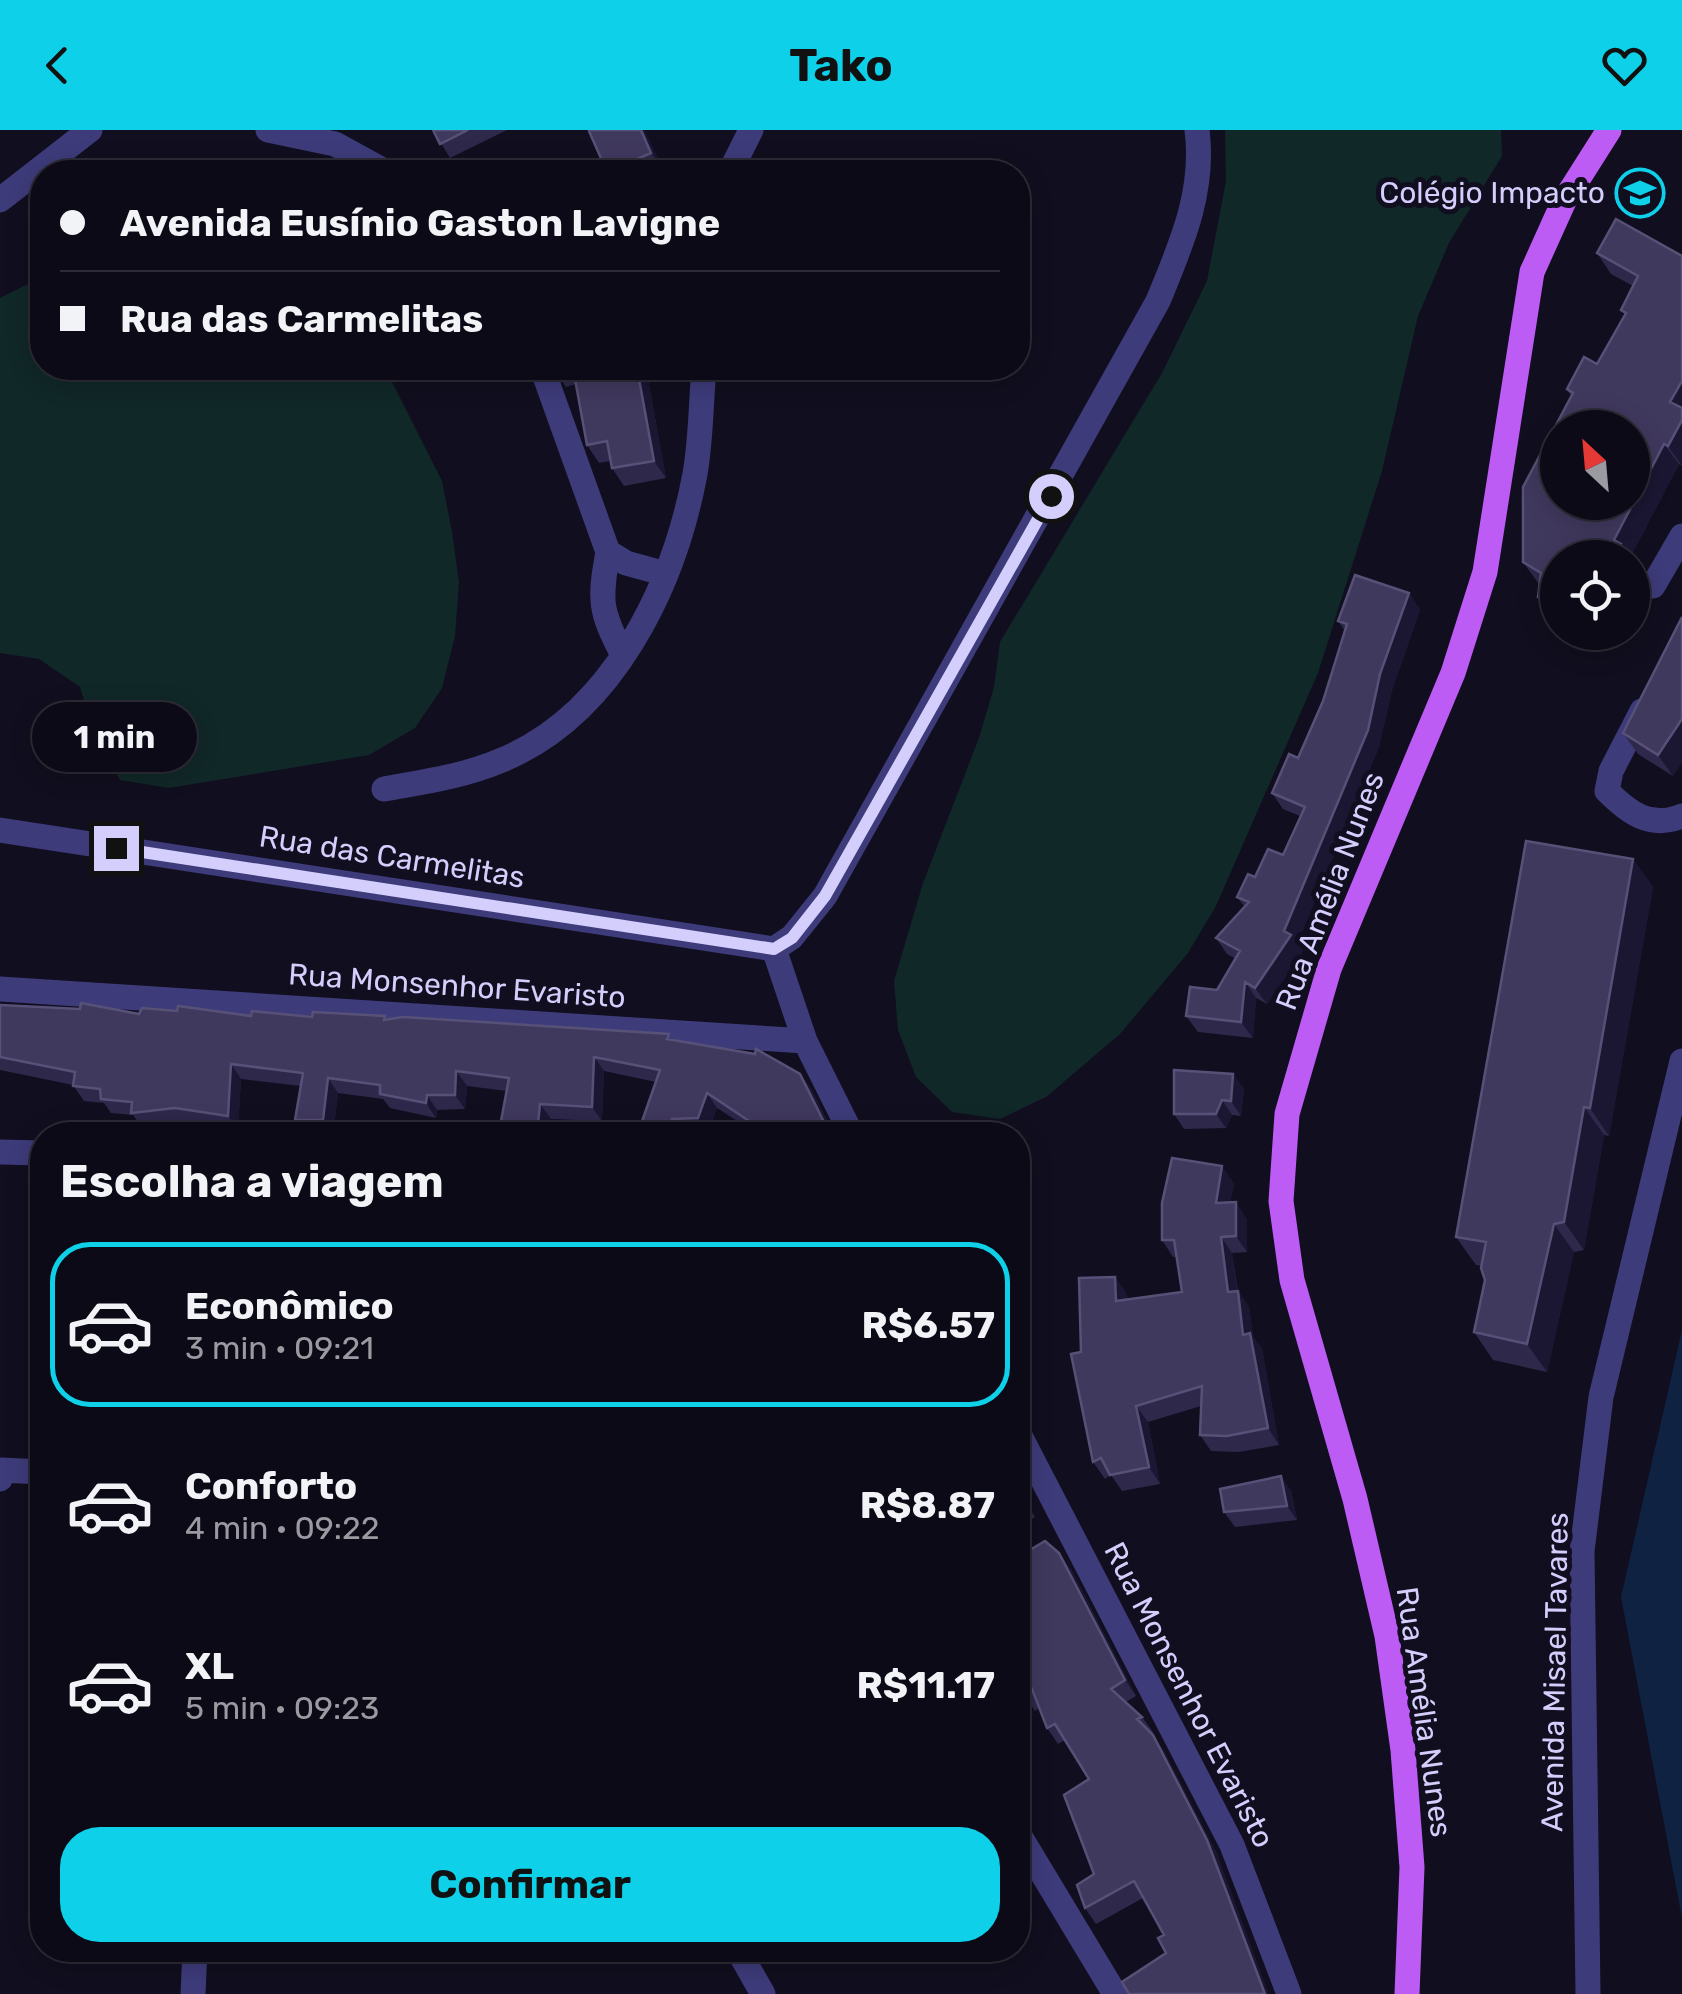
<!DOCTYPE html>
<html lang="pt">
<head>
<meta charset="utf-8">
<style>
	:root { --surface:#0d0a17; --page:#1b1824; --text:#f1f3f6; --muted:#9a9aa1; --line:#2d2b36; --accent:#0ed1e9 }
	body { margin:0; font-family:Rubik,sans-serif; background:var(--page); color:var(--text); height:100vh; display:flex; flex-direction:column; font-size:38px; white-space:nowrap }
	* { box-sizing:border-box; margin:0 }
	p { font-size:32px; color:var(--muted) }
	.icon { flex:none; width:55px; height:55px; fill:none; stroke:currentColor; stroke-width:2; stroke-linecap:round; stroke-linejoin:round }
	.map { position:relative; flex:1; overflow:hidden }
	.drawer { position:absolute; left:30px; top:992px; width:1000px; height:840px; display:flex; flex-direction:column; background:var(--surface); border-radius:40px; box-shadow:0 5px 25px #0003,0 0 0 2px var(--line) }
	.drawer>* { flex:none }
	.top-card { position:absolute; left:30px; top:30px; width:1000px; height:220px; border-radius:40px; box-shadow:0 5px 25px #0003,0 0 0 2px var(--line); display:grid; align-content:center; height:220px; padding:0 30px; background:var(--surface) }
	.needle { width:65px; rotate:334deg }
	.tools { position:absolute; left:1540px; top:280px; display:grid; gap:20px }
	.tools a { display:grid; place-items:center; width:110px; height:110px; border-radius:50%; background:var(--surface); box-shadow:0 5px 25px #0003,0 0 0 2px var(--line); font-size:50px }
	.end { position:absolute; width:45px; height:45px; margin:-22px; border:12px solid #d4cefc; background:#111; box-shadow:0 0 0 5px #111 }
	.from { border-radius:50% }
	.bubble { position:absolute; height:70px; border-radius:35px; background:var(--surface); box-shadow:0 5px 25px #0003,0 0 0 2px var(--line); font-size:32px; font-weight:700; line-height:70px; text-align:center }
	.top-card b { display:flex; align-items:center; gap:35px; height:95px; font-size:38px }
	.top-card b+b { border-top:2px solid var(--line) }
	.top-card i { width:25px; height:25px; background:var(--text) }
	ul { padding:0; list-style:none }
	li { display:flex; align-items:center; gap:30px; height:165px; margin:0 20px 15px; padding:0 10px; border:5px solid transparent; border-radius:40px }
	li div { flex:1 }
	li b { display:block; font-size:38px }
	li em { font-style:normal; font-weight:700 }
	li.on { border-color:var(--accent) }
	li>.icon { width:90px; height:90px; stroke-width:1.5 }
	h2 { padding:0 30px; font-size:45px; line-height:120px }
	.button { display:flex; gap:20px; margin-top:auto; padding:20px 30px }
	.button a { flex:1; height:115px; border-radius:40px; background:var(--accent); color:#111; font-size:40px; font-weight:700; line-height:115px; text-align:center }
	header { display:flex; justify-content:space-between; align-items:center; height:130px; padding:0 30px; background:var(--accent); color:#111; font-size:45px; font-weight:700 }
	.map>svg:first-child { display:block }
	.green { fill:#112828 }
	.water { fill:#0f2242 }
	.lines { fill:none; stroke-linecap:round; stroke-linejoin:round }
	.minor { stroke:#3e3b7b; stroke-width:25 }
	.major { stroke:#bd5cf5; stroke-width:25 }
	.wall { fill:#2e284b }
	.shaded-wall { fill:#1b1632 }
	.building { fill:#40395e; stroke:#575177; stroke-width:2.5; fill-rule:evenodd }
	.route { stroke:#d4cefc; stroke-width:12 }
	.labels { text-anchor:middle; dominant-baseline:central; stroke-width:10; stroke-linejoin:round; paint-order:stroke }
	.poi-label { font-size:30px; fill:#d4cefc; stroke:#110e1f; text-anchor:end }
	.street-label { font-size:30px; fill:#d4cefc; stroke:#110e1f }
</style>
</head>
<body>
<header><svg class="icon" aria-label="back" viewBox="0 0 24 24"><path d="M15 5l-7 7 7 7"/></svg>Tako<svg class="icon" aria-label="heart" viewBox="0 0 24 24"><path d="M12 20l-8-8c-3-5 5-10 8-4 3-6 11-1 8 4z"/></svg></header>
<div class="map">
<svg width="1682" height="1864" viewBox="0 0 1682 1864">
	<rect width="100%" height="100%" fill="#110e1f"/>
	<path class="green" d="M 1225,0 L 1501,0 L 1502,26 L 1449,113 L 1418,186 L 1382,341 L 1318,543 L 1216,776 L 1188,823 L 1120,904 L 1046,967 L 1000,989 L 952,982 L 916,947 L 898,900 L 894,851 L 923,753 L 979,608 L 994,557 L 1000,512 L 1162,243 L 1207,151 L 1226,51 Z
		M 42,147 L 42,238 L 385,238 L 442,351 L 452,402 L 459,452 L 455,506 L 442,558 L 415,598 L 369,625 L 169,658 L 120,650 L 95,606 L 80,557 L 39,529 L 0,523 L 0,168 Z"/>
	<path class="water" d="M 1682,1200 L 1682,1788 L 1621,1467 Z"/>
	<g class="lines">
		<path class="minor" d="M 268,0 L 335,14 L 386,42
			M 730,42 L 751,0
			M 0,70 L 90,0
			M 542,238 L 608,422 L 626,433 L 666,444
			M 608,422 C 599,471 600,481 623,525
			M 1653,456 L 1682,406
			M 1642,581 L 1611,641 L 1607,661 C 1629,683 1650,699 1682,686
			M 384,659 C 424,652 465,646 502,630 C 613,584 674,456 695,344 C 701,310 701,272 704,238
			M 0,700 L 774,819
			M 0,859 L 805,911 L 852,1005
			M 805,911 L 774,819 L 792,807 L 825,766 L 1158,171 C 1181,115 1205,62 1197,0
			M 0,1022 L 42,1023
			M 1018,1302 L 1232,1715 L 1289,1864
			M 0,1349 L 1,1340 L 42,1342
			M 1018,1703 L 1115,1864
			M 738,1820 L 763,1864
			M 193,1864 L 195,1820
			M 1588,1864 L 1582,1421 L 1601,1267 L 1682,931"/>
		<path class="major" d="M 1407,1864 L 1412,1737 L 1403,1620 L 1387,1506 L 1355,1369 L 1292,1150 L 1281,1071 L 1287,984 L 1329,839 L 1453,543 L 1485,442 L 1532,142 L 1564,71 L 1609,0"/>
	</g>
	<path class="wall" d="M 433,0 L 507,0 L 450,28 Z
		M 644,0 L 662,37 L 650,42 L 607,42 Z
		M 1597,123 L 1682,126 L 1682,336 L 1679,334 L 1630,428 L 1558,428 L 1558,490 L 1552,487 L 1538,467 L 1539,454 L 1523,432 L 1571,266 L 1567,259 L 1597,234 L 1625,185 L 1621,180 L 1633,156 L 1611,144 Z
		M 553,238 L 646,238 L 666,348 L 624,356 L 612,338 L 610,331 L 599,333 L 587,315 L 576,254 L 566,257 Z
		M 1409,463 L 1420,480 L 1392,560 L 1379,617 L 1297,814 L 1303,821 L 1267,874 L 1256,868 L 1253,908 L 1198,902 L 1186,886 L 1217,860 L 1236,829 L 1227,824 L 1216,808 L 1244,776 L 1237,767 L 1255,747 L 1283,725 L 1300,686 L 1283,679 L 1272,663 L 1298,628 L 1323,571 L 1345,501 L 1338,491 Z
		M 1682,487 L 1673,646 L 1638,624 L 1623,603 Z
		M 1633,729 L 1653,757 L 1609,1006 L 1604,1005 L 1584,1120 L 1574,1122 L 1547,1242 L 1493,1230 L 1474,1202 L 1485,1150 L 1482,1136 L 1476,1135 L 1456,1107 Z
		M 0,875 L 139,884 L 385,886 L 387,890 L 673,910 L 800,944 L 811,959 L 832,1000 L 839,1005 L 759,1005 L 717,978 L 708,1002 L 682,1005 L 645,1005 L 640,997 L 656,952 L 604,941 L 602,991 L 551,989 L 548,1005 L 511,1005 L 501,991 L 507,961 L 467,956 L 465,979 L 437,980 L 436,988 L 390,978 L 383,969 L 338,963 L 333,1005 L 305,1005 L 295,990 L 301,956 L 241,949 L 238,1000 L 185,992 L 142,997 L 133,985 L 111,983 L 104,973 L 84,971 L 73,955 L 0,940 Z
		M 1244,958 L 1241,986 L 1232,985 L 1226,998 L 1184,999 L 1174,984 Z
		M 1234,1053 L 1230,1072 L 1247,1089 L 1247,1122 L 1232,1123 L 1238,1161 L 1249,1177 L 1253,1207 L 1262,1219 L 1279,1315 L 1239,1322 L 1211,1321 L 1200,1305 L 1201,1276 L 1148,1292 L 1160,1354 L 1122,1361 L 1111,1345 L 1105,1349 L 1093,1332 L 1081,1222 L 1115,1147 L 1126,1163 L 1127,1170 L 1182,1162 L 1176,1127 L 1173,1127 L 1162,1110 Z
		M 1018,1355 L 1035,1387 L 1018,1397 Z
		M 1291,1360 L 1297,1390 L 1235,1397 L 1224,1382 Z
		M 1018,1427 L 1071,1439 L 1136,1566 L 1126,1572 L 1142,1587 L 1153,1602 L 1151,1604 L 1164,1621 L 1218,1726 L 1166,1823 L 1164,1805 L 1143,1768 L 1096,1794 L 1085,1778 L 1094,1744 L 1089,1649 L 1065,1610 L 1058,1614 L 1047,1598 L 1039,1578 L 1035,1581 L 1018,1557 Z"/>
	<path class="shaded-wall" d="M 641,0 L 644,0 L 662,37 L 651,23 Z
		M 637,238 L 646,238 L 666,348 L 654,331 Z
		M 1682,251 L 1682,289 L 1670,272 Z
		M 1682,290 L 1682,336 L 1668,316 Z
		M 1664,314 L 1679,334 L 1630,428 L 1613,428 L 1614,410 Z
		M 1409,463 L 1420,480 L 1392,560 L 1379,617 L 1297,814 L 1303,821 L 1267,874 L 1255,858 L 1284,801 Z
		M 1586,502 L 1595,502 L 1591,510 Z
		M 1682,589 L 1682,633 L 1673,646 L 1658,625 Z
		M 1633,729 L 1653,757 L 1609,1006 L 1590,978 Z
		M 1245,852 L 1256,868 L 1253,908 L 1241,892 Z
		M 594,927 L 604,941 L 602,991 L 592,977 Z
		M 231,934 L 241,949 L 238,1000 L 228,986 Z
		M 456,941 L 467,956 L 465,979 L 455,965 Z
		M 800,944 L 811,959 L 834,1005 L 827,998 Z
		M 1233,944 L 1244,958 L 1241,986 L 1231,971 Z
		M 328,948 L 338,963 L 333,1005 L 323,990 Z
		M 707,963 L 717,978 L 708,1002 L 698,988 Z
		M 427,965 L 437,980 L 436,988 L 426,973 Z
		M 1222,970 L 1232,985 L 1226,998 L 1216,984 Z
		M 540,974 L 551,989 L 548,1005 L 545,1005 L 538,994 Z
		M 1584,977 L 1604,1005 L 1584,1120 L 1564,1092 Z
		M 672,989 L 682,1004 L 682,1005 L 668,1005 Z
		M 1222,1036 L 1234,1053 L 1227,1089 L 1216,1073 Z
		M 1236,1072 L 1247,1089 L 1247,1122 L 1236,1106 Z
		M 1554,1094 L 1574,1122 L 1547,1242 L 1527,1214 Z
		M 1221,1107 L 1232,1123 L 1239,1173 L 1238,1161 L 1249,1177 L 1253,1206 L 1262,1219 L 1279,1315 L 1268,1298 L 1243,1205 L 1228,1162 Z
		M 1115,1147 L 1126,1163 L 1127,1187 L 1116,1171 Z
		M 1136,1276 L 1148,1292 L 1160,1354 L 1149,1337 Z
		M 1281,1346 L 1291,1360 L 1297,1390 L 1287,1376 Z
		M 1018,1355 L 1021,1360 L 1035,1387 L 1024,1372 L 1018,1359 Z
		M 1059,1423 L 1071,1439 L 1136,1566 L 1125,1550 Z
		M 1153,1605 L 1164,1621 L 1218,1726 L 1269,1864 L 1265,1864 Z"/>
	<path class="building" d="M 433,0 L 468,0 L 440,14 Z
		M 590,0 L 641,0 L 651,23 L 607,42 L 589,1 Z
		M 1616,89 L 1682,126 L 1682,251 L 1670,272 L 1682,278 L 1682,290 L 1668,316 L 1664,314 L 1614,410 L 1621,414 L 1613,428 L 1558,428 L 1558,478 L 1538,467 L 1541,443 L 1523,432 L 1523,357 L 1573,263 L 1567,259 L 1584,227 L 1597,234 L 1626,183 L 1621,180 L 1638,146 L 1597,123 ZM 1558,298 L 1632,298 L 1632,372 L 1558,372 Z
		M 573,238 L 637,238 L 654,331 L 612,338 L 607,311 L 587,315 Z
		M 1355,445 L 1409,463 L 1380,544 L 1368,600 L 1284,801 L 1291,805 L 1255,858 L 1245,852 L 1241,892 L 1186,886 L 1190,857 L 1217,860 L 1240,821 L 1216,808 L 1249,772 L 1237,767 L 1248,744 L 1255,747 L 1268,719 L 1283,725 L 1305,677 L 1272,663 L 1289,624 L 1298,628 L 1323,571 L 1347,494 L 1338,491 Z
		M 1682,487 L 1682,589 L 1658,625 L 1623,603 Z
		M 1526,711 L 1633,729 L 1590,978 L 1584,977 L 1564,1092 L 1554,1094 L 1527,1214 L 1474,1202 L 1485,1150 L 1481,1138 L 1486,1112 L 1456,1107 Z
		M 81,873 L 139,884 L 142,878 L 177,881 L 178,876 L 251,886 L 252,881 L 312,887 L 313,882 L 385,886 L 384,890 L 403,887 L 669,904 L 667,909 L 755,924 L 756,919 L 800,944 L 827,998 L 839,1005 L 770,1005 L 707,963 L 698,988 L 672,989 L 668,1005 L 640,997 L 660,940 L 594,927 L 592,977 L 540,974 L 538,994 L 501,991 L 509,948 L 456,941 L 455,965 L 427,965 L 426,973 L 380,964 L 380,955 L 328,948 L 323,990 L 295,990 L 303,943 L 231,934 L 228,986 L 175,978 L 131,983 L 132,972 L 101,969 L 100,959 L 73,956 L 75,942 L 0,927 L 0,875 L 80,879 Z
		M 1174,940 L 1233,944 L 1231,971 L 1222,970 L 1216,984 L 1174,984 Z
		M 1172,1028 L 1222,1036 L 1216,1073 L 1236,1072 L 1236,1106 L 1221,1107 L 1228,1162 L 1238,1161 L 1243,1205 L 1250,1203 L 1268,1298 L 1227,1306 L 1200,1305 L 1202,1256 L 1136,1276 L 1149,1337 L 1110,1345 L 1101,1328 L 1093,1332 L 1071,1224 L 1081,1222 L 1079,1148 L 1115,1147 L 1116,1171 L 1182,1162 L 1174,1110 L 1162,1110 L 1162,1073 Z
		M 1281,1346 L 1287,1376 L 1224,1382 L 1220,1359 Z
		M 1018,1359 L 1024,1372 L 1018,1376 Z
		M 1045,1411 L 1059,1423 L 1125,1550 L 1111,1559 L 1142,1587 L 1137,1589 L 1153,1605 L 1207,1710 L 1265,1864 L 1129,1864 L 1122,1852 L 1166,1823 L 1158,1808 L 1164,1805 L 1134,1751 L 1085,1778 L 1077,1755 L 1094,1744 L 1064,1665 L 1089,1649 L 1055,1594 L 1047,1598 L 1032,1559 L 1024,1565 L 1018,1555 L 1018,1427 Z"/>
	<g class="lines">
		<path class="route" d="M 116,718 L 774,819 L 792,808 L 825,766 L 1051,366"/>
	</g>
	<defs>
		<g id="school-ring" transform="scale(2.5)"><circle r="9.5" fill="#110e1f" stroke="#0ed1e9" stroke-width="1.5"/><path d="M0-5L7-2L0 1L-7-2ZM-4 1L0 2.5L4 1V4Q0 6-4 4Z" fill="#0ed1e9"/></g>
	</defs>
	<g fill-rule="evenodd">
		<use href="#school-ring" x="1640" y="63"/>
	</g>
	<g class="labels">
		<g class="poi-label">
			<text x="1605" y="63">Colégio Impacto</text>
		</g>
		<g class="street-label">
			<text transform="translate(392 727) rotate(9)">Rua das Carmelitas</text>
			<text transform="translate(1330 761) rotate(-69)">Rua Amélia Nunes</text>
			<text transform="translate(457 856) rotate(4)">Rua Monsenhor Evaristo</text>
			<text transform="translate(1555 1542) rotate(-89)">Avenida Misael Tavares</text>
			<text transform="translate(1189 1565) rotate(63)">Rua Monsenhor Evaristo</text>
			<text transform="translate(1424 1582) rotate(82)">Rua Amélia Nunes</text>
		</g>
	</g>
</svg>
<div class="tools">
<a><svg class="needle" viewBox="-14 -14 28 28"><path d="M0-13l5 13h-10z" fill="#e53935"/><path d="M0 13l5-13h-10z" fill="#9a9aa1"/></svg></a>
<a><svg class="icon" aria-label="locate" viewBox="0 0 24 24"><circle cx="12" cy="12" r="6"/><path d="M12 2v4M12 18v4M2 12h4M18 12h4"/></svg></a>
</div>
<i class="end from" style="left:1051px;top:366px"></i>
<i class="end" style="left:116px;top:718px"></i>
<div class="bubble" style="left:32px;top:572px;width:165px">1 min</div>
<div class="top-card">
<b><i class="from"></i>Avenida Eusínio Gaston Lavigne</b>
<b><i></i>Rua das Carmelitas</b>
</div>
<section class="drawer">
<h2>Escolha a viagem</h2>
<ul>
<li class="on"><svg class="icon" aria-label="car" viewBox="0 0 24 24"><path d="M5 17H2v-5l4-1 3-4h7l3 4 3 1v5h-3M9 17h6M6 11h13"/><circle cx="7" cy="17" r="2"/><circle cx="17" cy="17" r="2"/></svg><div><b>Econômico</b><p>3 min · 09:21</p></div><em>R$6.57</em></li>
<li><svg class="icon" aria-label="car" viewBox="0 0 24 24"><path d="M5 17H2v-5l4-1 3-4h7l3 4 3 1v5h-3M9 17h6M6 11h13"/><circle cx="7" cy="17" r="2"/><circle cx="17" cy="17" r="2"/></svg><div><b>Conforto</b><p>4 min · 09:22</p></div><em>R$8.87</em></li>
<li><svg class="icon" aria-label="car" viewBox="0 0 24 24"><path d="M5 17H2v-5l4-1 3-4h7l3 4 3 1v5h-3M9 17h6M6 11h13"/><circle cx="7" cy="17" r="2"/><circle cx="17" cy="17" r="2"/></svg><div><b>XL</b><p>5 min · 09:23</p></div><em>R$11.17</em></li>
</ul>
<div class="button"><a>Confirmar</a></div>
</section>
</div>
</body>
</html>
